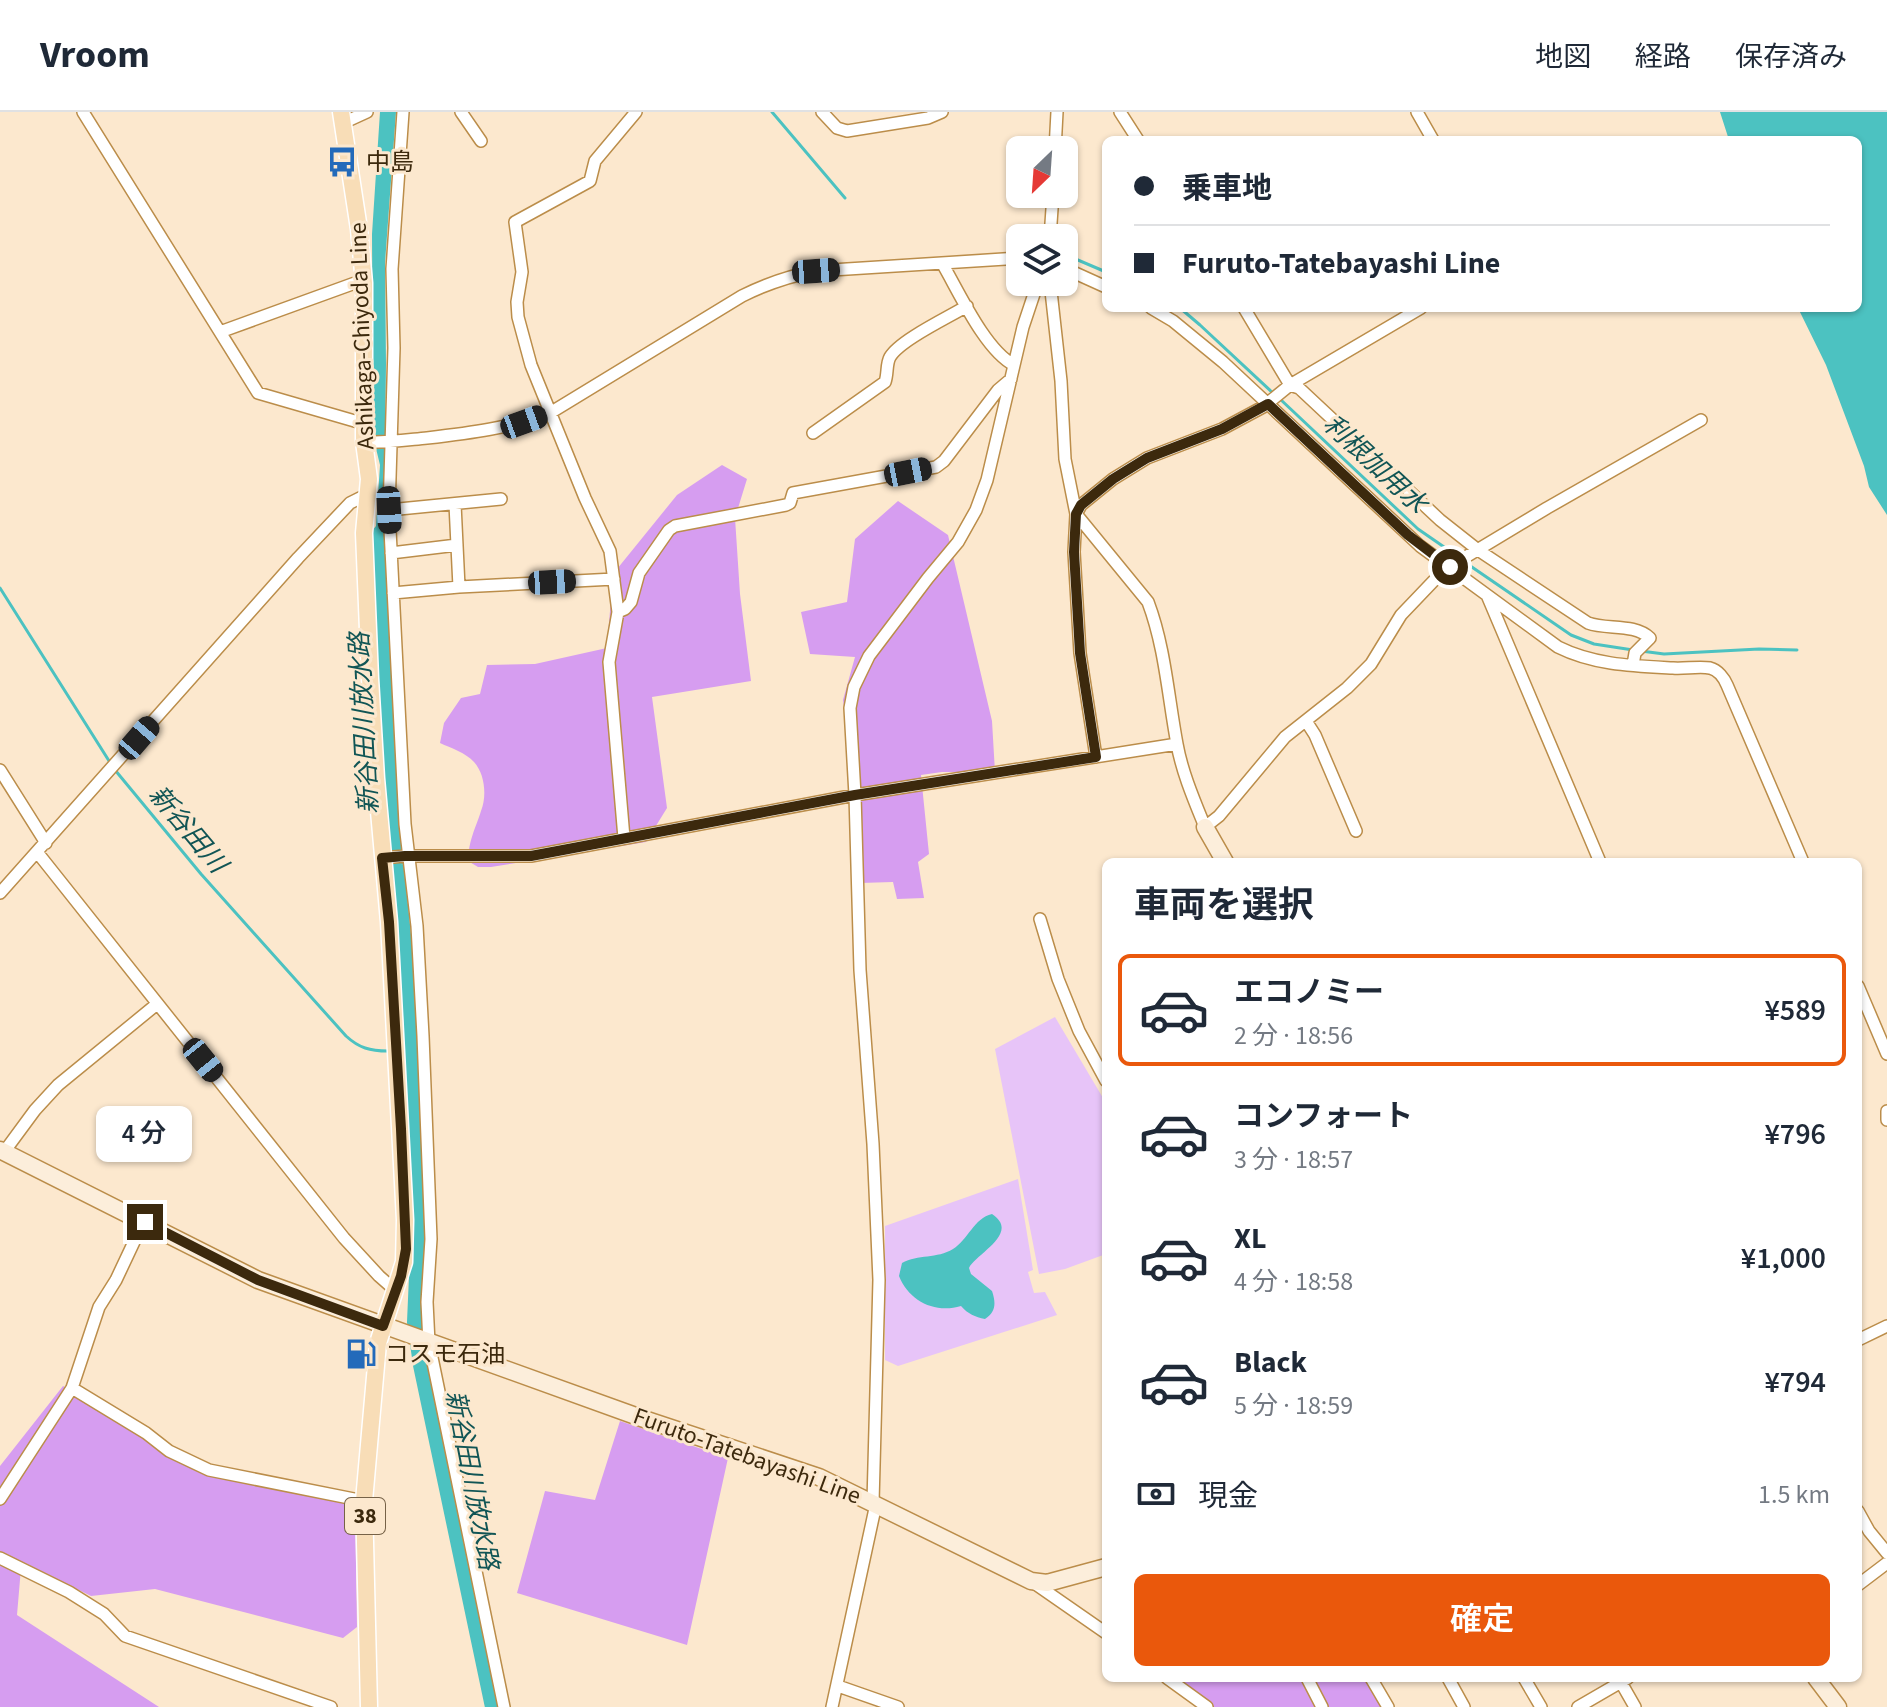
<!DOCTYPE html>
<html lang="ja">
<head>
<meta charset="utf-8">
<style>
	:root { --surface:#fff; --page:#f6f6f7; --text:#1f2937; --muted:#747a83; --line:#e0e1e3; --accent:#ea580c }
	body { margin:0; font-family:"Source Sans 3","Noto Sans JP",sans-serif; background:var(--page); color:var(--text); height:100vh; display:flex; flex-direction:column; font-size:30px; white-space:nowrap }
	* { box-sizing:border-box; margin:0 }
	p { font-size:26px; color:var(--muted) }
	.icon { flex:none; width:44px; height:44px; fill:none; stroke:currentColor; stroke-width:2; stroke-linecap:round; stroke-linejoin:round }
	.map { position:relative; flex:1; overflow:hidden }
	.panel { position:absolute; left:1102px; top:746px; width:760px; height:824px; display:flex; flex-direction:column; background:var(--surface); border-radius:12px; box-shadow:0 2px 6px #0004 }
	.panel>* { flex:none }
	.hud { position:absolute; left:1102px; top:24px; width:760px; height:176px; border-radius:12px; box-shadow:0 2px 6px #0004; display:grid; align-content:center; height:176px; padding:0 32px; background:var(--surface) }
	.needle { width:52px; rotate:205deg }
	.tools { position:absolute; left:1006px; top:24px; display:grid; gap:16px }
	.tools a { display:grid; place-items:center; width:72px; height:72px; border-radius:12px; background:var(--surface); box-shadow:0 2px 6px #0004; font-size:40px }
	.end { position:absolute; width:36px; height:36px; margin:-18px; border:10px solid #3c290d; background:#fff; box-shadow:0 0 0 4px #fff }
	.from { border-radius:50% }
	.bubble { position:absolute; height:56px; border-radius:12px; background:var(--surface); box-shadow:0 2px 6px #0004; font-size:26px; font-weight:600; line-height:56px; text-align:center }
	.car { position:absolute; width:24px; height:48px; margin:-24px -12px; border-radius:10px; box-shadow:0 0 6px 2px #0007; background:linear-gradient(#222 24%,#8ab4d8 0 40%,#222 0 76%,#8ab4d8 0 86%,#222 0) }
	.hud b { display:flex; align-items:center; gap:28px; height:76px; font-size:30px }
	.hud b+b { border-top:2px solid var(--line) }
	.hud i { width:20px; height:20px; background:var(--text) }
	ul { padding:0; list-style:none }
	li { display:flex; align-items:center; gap:24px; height:112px; margin:0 16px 12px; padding:0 16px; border:4px solid transparent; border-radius:12px }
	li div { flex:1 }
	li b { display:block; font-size:30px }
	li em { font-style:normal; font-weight:600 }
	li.active { border-color:var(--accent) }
	li>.icon { width:72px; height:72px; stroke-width:1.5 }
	h2 { padding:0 32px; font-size:36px; line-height:96px }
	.pay { display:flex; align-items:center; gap:20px; height:88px; padding:0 32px; font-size:30px }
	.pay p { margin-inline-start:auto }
	.cta { display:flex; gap:16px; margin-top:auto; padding:16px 32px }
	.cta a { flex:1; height:92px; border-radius:12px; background:var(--accent); color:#fff; font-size:32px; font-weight:600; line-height:92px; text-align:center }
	header { display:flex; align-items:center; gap:48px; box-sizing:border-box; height:112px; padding:0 40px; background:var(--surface); border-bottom:2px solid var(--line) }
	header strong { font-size:38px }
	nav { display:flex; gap:44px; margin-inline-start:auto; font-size:28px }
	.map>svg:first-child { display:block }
	.green { fill:#e7c4f8 }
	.forest { fill:#d69df0 }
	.water { fill:#4cc2c1 }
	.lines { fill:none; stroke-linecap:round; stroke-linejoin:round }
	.stream { stroke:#4cc2c1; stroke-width:3 }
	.river { stroke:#4cc2c1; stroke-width:16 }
	.street-casing { stroke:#bb8d4a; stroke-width:14 }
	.secondary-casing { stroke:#bb8d4a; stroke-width:19 }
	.primary-casing { stroke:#fff; stroke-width:19 }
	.street { stroke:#fff; stroke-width:11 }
	.secondary { stroke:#fceedb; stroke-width:16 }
	.primary { stroke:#f8ddb7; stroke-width:16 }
	.route { stroke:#3c290d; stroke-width:10 }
	.labels { text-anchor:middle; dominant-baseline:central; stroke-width:6; stroke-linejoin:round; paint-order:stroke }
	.shield { fill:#fce8ce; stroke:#766247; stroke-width:2 }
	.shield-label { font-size:22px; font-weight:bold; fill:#3c290d }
	.poi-label { font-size:24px; fill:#3c290d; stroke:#fce8ce; text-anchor:start }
	.street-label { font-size:24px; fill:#3c290d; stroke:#fce8ce }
	.water-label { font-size:26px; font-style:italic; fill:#155; stroke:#fce8ce }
</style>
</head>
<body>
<header>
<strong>Vroom</strong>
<nav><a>地図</a><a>経路</a><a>保存済み</a></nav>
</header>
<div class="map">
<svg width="1887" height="1595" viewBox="0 0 1887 1595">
	<rect width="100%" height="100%" fill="#fce8ce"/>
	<path class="green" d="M 1055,905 L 1106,991 L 1106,1142 L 1065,1157 L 1039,1162 L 995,937 Z
		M 1018,1067 L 1033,1158 L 1028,1160 L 1034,1181 L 1045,1180 L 1057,1203 L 898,1254 L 885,1248 L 885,1114 Z"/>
	<path class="forest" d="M 722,353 L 747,367 L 735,406 L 740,482 L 751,569 L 652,585 L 667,696 L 646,730 L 491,755 L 478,755 L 468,749 C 469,727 475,718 481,699 C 487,684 485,662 474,650 C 466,641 451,636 440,631 L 444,611 L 461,586 L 480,582 L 487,553 L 535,552 L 607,536 L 613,462 L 677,383 Z
		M 898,389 L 948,423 L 992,609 L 995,660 L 942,660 L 921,663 L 929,742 L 918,750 L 924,786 L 897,787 L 893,770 L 860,771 L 857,698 L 843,588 L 855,545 L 810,542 L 801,500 L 847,490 L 855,427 Z
		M 63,1274 L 161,1333 L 218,1360 L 353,1387 L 355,1394 L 357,1515 L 343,1526 L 155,1477 L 91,1484 L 0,1439 L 0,1354 Z
		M 620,1309 L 728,1346 L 687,1533 L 517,1481 L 545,1379 L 595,1388 Z
		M 0,1446 L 21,1456 L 17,1503 L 159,1595 L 0,1595 Z
		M 1174,1566 L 1304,1566 L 1318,1595 L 1212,1595 Z
		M 1335,1566 L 1365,1566 L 1384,1595 L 1324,1595 L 1314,1569 Z"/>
	<path class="water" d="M 380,0 L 396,0 L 385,151 L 386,252 L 384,410 L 387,457 L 372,456 L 371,420 L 376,414 L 380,353 L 373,324 L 372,122 Z
		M 1720,0 L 1887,0 L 1887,403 L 1869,375 L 1864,354 L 1826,253 L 1798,196 L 1858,196 L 1858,28 L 1729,28 Z
		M 992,1102 C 1021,1121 976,1142 969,1156 L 971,1162 L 992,1179 C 996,1191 996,1200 985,1207 C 975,1205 968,1202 961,1194 C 935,1202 909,1189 899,1164 L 902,1151 C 918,1142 937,1147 953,1137 C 968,1128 974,1106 992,1102 Z"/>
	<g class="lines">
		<path class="stream" d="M 772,0 L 845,86
			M 1064,142 L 1106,160
			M 1180,196 L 1200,213 L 1274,282
			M 1280,287 L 1418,417 L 1460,446
			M 1466,451 L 1571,523 L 1594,532 L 1633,538
			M 0,476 L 111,652
			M 1641,539 L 1664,542 L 1759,537 L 1797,538
			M 115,658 L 201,762 L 346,924 C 359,936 370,939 388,939"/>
		<path class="river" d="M 379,438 L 396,753 L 411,903 L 419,1118 L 415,1210 L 421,1253 L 493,1595"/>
		<g class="street-casing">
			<path id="street" d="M 83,0 L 258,281 L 365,312
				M 403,0 L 392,157 L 394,236 L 389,398 L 405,712 L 417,814 L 423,924 L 431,1127 L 427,1190 L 429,1231 L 504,1595
				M 461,0 L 481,29
				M 822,0 L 837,16 L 847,19 L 928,6 L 942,0
				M 1120,0 L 1138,28
				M 1417,0 L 1433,28
				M 343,11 L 367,0
				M 1055,38 L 1057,0
				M 1050,126 L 1053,82
				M 942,151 C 959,180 985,238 1014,253
				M 1064,156 L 1106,175
				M 1050,170 L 1061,269 L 1065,347 L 1076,402 L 1074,440 L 1080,541 L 1096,645
				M 1151,196 L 1173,209 L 1223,250 L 1420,434 L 1558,535 C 1594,553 1633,554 1673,556 C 1684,557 1699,554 1710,556 C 1718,558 1724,566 1727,573 L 1803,750
				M 1244,196 L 1290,273 L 1299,276 L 1440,408 L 1478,438 L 1588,511 C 1607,518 1634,511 1650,526 L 1635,541 L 1633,553
				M 220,220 L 355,171 L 364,171
				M 813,321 L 885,270 C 888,262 886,252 890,245 C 900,228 949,205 967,194
				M 364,330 C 386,331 406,328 427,326 C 470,321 510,316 550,301 L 742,184 C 766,172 789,164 816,159 L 1020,146
				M 455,392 L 459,475
				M 389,398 L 501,387
				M 1076,402 L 1148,490 C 1165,535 1168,584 1177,632 C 1182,660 1194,688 1205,715 L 1219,704 L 1285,625 L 1347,576 L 1371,552 L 1401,503 L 1444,458 L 1547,396 L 1701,308
				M 1076,402 L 1081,393 L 1113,367 L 1147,346 L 1222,317 L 1263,295 L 1290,273 L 1421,196
				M 391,441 L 457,433
				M 393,481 L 459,475 L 614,467
				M 1487,483 L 1600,750
				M 618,500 L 625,497 L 631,490 L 639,461 L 669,418 L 675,414 L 786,393 L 790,391 L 793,381 L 936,355 L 944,349 L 998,278 L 1011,267
				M 1306,609 L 1315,623 L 1356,719
				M 0,658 L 46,731
				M 624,726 L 609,550 L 618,500 L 610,439 L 585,386 L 531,253 L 518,205 L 517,190 L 522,160 L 515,110 L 590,69 L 595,49 L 636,0
				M 37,740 L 344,1126 L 379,1164 L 396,1179
				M 382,746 L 405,744 L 531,744 L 855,683 L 1177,632
				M 0,781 L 298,446 L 350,391 L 368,382
				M 1040,807 L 1058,867 L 1079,919 L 1106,969
				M 1858,874 L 1887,942
				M 1887,999 L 1887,1008
				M 4,1040 L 35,998 L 58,973 L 157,892
				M 1858,1228 L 1887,1214
				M 72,1276 L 146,1321 L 169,1339 L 209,1358 L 364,1389
				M 0,1387 L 72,1276 L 99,1195 L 116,1168 L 141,1115 L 145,1110
				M 873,1390 L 879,1168 L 873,1032 L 860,858 L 855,683 L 850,596 L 854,575 L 869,544 L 928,466 L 958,430 L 976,398 L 987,368 L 1023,215 L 1038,170
				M 1858,1399 L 1869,1419 L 1887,1441
				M 0,1446 L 69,1480 L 104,1502 L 125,1524 L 331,1595
				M 1034,1471 L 1106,1521
				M 1858,1473 L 1887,1451
				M 1167,1566 L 1207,1595
				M 1307,1566 L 1322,1595
				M 1371,1566 L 1388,1595
				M 1448,1566 L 1464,1595
				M 1524,1566 L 1541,1595
				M 1619,1567 L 1635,1595
				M 838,1574 L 898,1595
				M 832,1595 L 876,1392
				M 1578,1595 L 1628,1566"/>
		</g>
		<g class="secondary-casing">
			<path id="secondary" d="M 1205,715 L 1225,750
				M 0,1038 L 258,1168 L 644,1307 L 819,1365 L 1031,1469 L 1047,1471 L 1106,1455
				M 1816,1566 L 1838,1595"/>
		</g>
		<g class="primary-casing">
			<path id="primary" d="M 341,0 L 359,117 L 364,171 L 364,330 L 369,367 L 364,421 L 370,566 L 376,666 L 389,810 L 405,1108 L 404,1150 L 378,1231 L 364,1389 L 369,1595"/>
		</g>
		<use href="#street" class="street"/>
		<use href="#secondary" class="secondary"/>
		<use href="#primary" class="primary"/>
	</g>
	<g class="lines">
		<path class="route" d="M 145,1110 L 258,1168 L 383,1214 L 401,1164 L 406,1137 L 401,1017 L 389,810 L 382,746 L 405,744 L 531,744 L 855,683 L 1096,645 L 1080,541 L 1074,440 L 1076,402 L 1081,393 L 1113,367 L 1147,346 L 1222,317 L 1268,292 L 1408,423 L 1450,455"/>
	</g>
	<defs>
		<g id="bus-bare" transform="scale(2.4)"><path d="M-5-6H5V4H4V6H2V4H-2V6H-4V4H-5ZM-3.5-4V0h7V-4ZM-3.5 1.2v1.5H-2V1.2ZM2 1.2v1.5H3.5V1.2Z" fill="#236aba" stroke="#fce8ce" stroke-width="2.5" paint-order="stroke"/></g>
		<g id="fuel-bare" transform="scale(2.4)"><path d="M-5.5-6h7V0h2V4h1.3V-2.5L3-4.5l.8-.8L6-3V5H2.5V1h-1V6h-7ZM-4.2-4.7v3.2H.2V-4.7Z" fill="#236aba" stroke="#fce8ce" stroke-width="2.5" paint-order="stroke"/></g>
	</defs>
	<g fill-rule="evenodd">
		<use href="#bus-bare" x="342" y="50"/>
		<use href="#fuel-bare" x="361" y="1242"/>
	</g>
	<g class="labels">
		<rect class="shield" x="345" y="1386" width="40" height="36" rx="6"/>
		<g class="shield-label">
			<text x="365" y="1404">38</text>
		</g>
		<g class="poi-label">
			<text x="366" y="50">中島</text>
			<text x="385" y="1242">コスモ石油</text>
		</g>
		<g class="street-label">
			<text transform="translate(362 224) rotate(-92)">Ashikaga-Chiyoda Line</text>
			<text transform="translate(747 1344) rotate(20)">Furuto-Tatebayashi Line</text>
		</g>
		<g class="water-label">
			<text transform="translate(1375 352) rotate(43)">利根加用水</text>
			<text transform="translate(364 611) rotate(-93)">新谷田川放水路</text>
			<text transform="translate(188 717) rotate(50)">新谷田川</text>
			<text transform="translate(472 1368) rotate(79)">新谷田川放水路</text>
		</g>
	</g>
</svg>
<div class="tools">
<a><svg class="needle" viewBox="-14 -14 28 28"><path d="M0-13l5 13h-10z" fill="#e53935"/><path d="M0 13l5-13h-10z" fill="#747a83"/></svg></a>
<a><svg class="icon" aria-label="layers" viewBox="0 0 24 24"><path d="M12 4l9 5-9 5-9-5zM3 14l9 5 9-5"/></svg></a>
</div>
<i class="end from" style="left:1450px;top:455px"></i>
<i class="end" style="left:145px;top:1110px"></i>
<div class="bubble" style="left:96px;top:994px;width:96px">4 分</div>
<i class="car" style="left:816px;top:159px;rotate:86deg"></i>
<i class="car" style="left:524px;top:310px;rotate:70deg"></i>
<i class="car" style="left:908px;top:360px;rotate:79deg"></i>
<i class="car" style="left:389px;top:398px;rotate:177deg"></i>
<i class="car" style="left:552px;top:470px;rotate:87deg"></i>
<i class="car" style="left:139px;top:626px;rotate:41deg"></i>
<i class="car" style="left:203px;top:948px;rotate:141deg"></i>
<div class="hud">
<b><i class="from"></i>乗車地</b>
<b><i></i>Furuto-Tatebayashi Line</b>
</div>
<section class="panel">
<h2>車両を選択</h2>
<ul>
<li class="active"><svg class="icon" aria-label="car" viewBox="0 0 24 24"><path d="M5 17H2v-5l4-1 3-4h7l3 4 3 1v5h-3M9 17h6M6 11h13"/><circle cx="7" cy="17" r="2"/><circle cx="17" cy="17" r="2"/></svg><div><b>エコノミー</b><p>2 分 · 18:56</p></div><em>¥589</em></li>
<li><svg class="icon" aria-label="car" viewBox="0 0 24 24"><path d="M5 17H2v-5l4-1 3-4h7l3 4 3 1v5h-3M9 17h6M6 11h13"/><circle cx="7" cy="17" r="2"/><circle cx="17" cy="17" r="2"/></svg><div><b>コンフォート</b><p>3 分 · 18:57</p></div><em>¥796</em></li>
<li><svg class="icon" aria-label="car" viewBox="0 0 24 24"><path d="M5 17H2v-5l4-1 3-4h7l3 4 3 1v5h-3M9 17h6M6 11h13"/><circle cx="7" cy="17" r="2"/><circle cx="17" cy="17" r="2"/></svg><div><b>XL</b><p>4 分 · 18:58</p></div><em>¥1,000</em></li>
<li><svg class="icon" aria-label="car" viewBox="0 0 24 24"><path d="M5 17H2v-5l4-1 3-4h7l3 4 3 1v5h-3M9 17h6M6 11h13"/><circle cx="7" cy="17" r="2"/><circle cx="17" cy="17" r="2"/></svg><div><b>Black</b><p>5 分 · 18:59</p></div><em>¥794</em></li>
</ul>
<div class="pay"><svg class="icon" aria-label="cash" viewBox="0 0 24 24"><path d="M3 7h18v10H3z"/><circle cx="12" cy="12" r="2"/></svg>現金<p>1.5 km</p></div>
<div class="cta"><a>確定</a></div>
</section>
</div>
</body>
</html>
